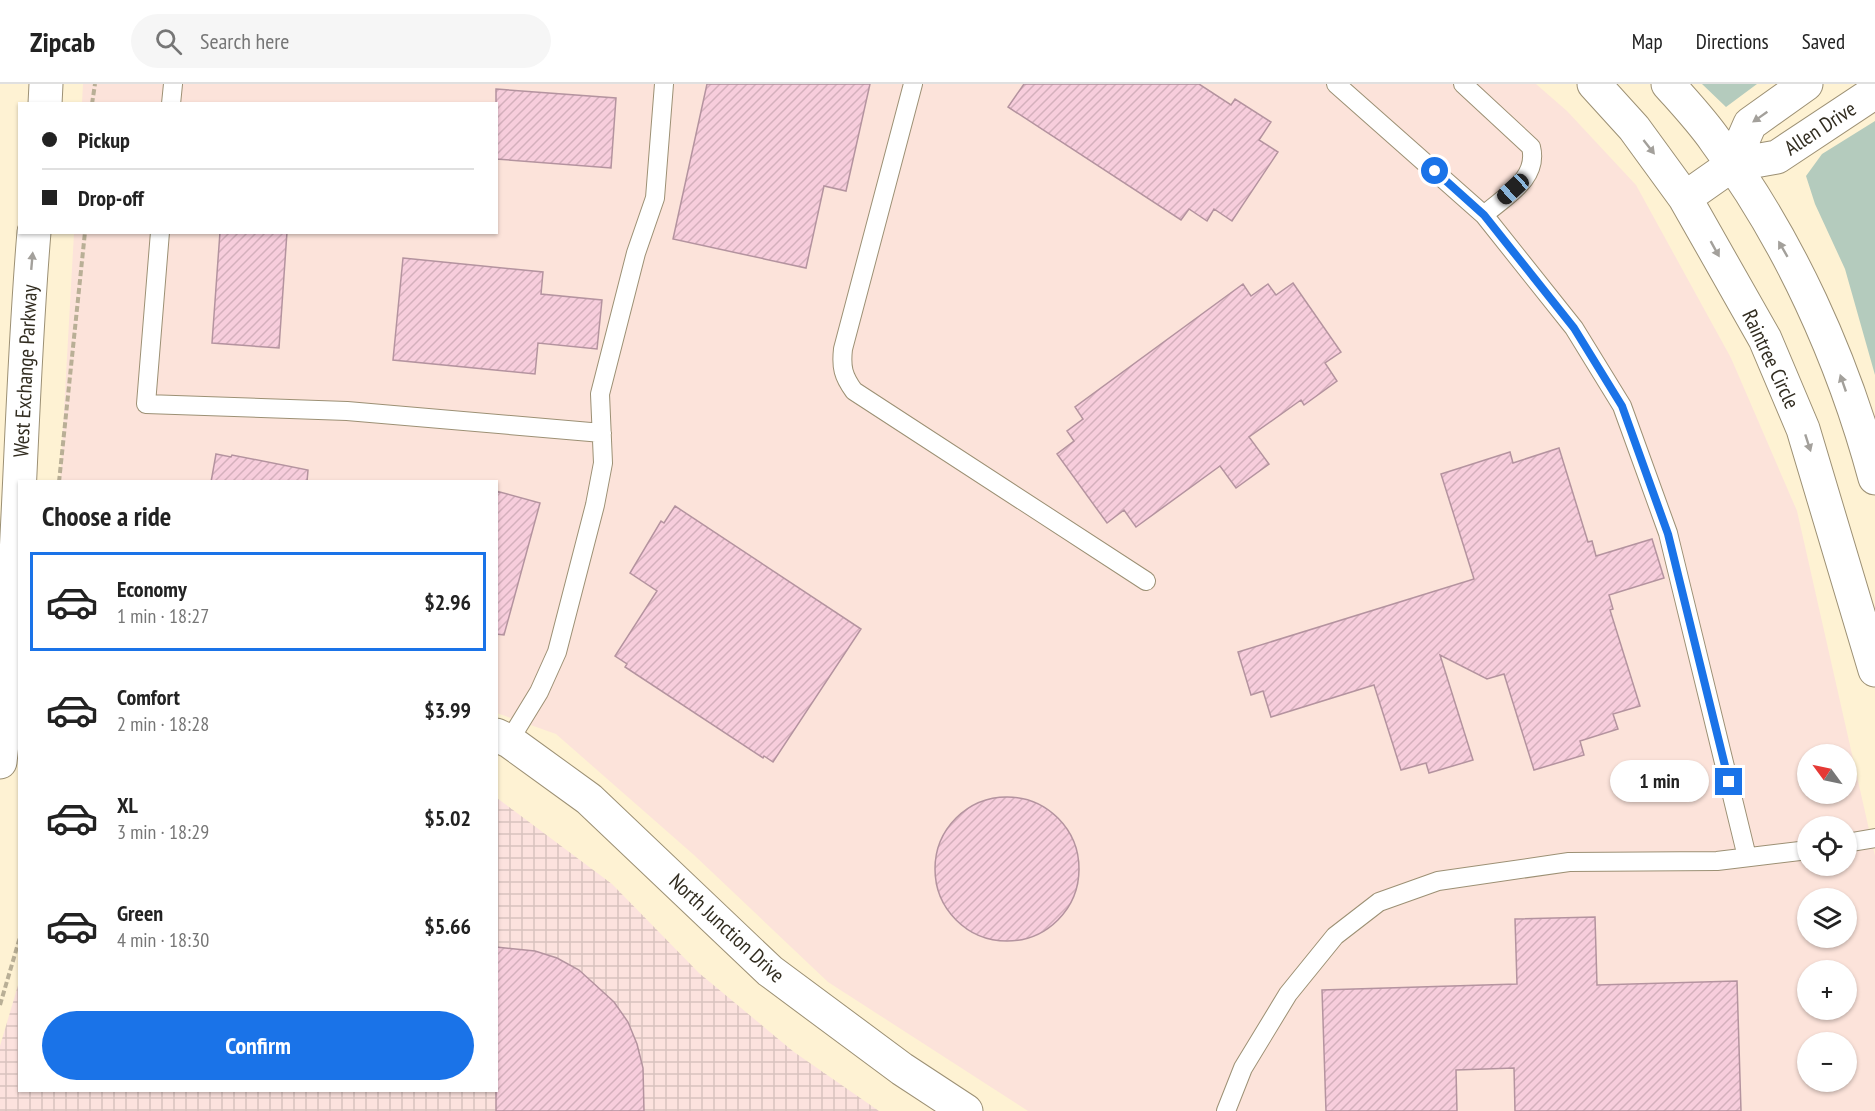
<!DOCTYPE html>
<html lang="en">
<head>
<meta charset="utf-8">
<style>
	:root { --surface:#fff; --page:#f6f6f6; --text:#222; --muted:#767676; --line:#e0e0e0; --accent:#1a73e8 }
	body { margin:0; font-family:"PT Sans Narrow",sans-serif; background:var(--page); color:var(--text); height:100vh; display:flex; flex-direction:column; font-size:22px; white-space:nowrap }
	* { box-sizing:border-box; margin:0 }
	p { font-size:20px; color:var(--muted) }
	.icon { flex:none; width:33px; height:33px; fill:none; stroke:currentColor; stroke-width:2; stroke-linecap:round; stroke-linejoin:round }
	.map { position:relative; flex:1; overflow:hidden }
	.details { position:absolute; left:18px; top:396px; width:480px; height:612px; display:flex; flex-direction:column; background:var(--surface); border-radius:0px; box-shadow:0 2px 4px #0004 }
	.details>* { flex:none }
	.hud { position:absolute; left:18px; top:18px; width:480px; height:132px; border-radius:0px; box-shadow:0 2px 4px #0004; display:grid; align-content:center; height:132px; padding:0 24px; background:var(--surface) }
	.needle { width:39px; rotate:303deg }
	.tools { position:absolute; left:1797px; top:660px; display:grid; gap:12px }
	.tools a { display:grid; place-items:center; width:60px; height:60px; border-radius:50%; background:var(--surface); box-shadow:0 2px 4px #0004; font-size:30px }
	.end { position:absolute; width:27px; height:27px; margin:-14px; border:8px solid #1a73e8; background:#fff; box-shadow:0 0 0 3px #fff }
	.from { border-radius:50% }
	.bubble { position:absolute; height:42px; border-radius:21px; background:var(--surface); box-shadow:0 2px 4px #0004; font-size:20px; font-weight:700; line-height:42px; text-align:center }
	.car { position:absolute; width:18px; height:36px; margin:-18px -9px; border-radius:8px; box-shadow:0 0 4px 2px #0007; background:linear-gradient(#222 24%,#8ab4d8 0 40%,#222 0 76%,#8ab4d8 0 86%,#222 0) }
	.hud b { display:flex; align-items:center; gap:21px; height:57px; font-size:22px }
	.hud b+b { border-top:2px solid var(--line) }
	.hud i { width:15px; height:15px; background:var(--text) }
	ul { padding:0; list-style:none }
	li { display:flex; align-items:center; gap:18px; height:99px; margin:0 12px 9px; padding:0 12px; border:3px solid transparent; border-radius:0px }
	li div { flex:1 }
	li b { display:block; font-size:22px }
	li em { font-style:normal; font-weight:700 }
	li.selected { border-color:var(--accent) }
	li>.icon { width:54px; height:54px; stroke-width:1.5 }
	h2 { padding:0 24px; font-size:27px; line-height:72px }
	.action { display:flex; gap:12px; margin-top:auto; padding:12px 24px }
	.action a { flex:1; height:69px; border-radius:36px; background:var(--accent); color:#fff; font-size:24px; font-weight:700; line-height:69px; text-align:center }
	header { display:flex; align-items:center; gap:36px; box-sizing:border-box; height:84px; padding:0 30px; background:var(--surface); border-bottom:2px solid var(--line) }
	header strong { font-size:28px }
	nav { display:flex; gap:33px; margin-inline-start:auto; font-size:21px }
	.search { width:420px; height:54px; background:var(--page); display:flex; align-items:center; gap:15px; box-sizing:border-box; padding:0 21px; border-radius:33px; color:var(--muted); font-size:22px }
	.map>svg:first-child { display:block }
	.commercial { fill:#fce3da; fill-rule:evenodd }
	.industrial { fill:url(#industrial-grid) }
	.grass { fill:#b4cbbd }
	.building { fill:url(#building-hatch); stroke:#b4939f; stroke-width:1.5 }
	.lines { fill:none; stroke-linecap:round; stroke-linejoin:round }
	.service-casing { stroke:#9c9074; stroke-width:20 }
	.minor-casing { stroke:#9c9074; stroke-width:35 }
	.tertiary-casing { stroke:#9c9074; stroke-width:35 }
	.secondary-casing { stroke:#9c9074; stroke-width:35 }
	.path { stroke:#b9af96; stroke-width:4; stroke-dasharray:6 3; stroke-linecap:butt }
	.service { stroke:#fff; stroke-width:18 }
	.minor { stroke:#fff; stroke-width:33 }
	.tertiary { stroke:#fff; stroke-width:33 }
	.secondary { stroke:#fff; stroke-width:33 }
	.oneway { fill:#a3a09b }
	.route { stroke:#1a73e8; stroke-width:8 }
	.labels { text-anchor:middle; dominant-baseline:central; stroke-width:4.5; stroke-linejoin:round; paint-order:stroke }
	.street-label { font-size:21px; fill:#322d21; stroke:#fff }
</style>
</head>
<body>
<header>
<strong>Zipcab</strong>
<div class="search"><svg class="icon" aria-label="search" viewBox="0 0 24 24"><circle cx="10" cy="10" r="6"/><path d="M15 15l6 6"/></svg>Search here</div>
<nav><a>Map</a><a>Directions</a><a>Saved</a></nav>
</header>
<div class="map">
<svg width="1875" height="1027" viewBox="0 0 1875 1027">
	<defs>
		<pattern id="industrial-grid" width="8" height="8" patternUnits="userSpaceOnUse" patternTransform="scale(1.5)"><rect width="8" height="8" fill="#fce2de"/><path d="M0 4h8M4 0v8" fill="none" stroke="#d8c2be"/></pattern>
		<pattern id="building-hatch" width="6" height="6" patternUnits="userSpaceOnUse" patternTransform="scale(1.5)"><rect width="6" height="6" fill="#f7cddc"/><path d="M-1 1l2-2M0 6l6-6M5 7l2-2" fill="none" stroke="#d4b0bc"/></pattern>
	</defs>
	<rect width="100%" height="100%" fill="#fef2d3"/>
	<path class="commercial" d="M 83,0 L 1536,0 L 1567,27 L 1636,101 L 1731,274 L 1797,427 L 1875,772 L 1875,1027 L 1028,1027 L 828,898 L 694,771 L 556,650 L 497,629 L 496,398 L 60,398 L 74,149 L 496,148 L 496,20 L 82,19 ZM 1808,670 L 1846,670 L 1846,710 L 1808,710 ZM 1808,742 L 1846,742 L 1846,782 L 1808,782 ZM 1808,814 L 1846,814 L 1846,854 L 1808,854 ZM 1808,886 L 1846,886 L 1846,926 L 1808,926 ZM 1808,958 L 1846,958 L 1846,998 L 1808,998 Z"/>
	<path class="industrial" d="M 497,714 L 612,800 L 699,889 L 794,968 L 879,1027 L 0,1027 L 0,962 L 19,898 L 20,1006 L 496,1006 Z"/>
	<path class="grass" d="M 1702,0 L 1757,0 L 1726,23 Z
		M 1875,37 L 1875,291 L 1845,185 L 1815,120 L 1806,92 L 1822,70 Z"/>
	<path class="building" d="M 707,0 L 870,0 L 846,107 L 824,102 L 806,184 L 673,155 Z
		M 1024,0 L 1199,0 L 1231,21 L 1235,15 L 1271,38 L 1259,56 L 1278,68 L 1232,137 L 1214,125 L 1207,137 L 1189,125 L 1181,136 L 1008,23 Z
		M 496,5 L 616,14 L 611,84 L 496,75 Z
		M 220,148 L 287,148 L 279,264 L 212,259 Z
		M 403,174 L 543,188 L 541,210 L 602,216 L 597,265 L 538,259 L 535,290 L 393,276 Z
		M 1293,199 L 1341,268 L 1325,279 L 1337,297 L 1304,321 L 1301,316 L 1249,353 L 1269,380 L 1236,404 L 1220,382 L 1136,443 L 1124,426 L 1107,439 L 1057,370 L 1074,357 L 1067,347 L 1083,335 L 1075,323 L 1243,200 L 1251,212 L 1268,200 L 1276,211 Z
		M 1559,364 L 1588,458 L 1592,457 L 1596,472 L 1652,455 L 1664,494 L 1609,511 L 1613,525 L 1610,526 L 1640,622 L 1613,630 L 1618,645 L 1580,657 L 1584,671 L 1534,686 L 1504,590 L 1487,595 L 1440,571 L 1473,676 L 1429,689 L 1426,679 L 1401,686 L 1374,601 L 1271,633 L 1263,607 L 1251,611 L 1238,568 L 1474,495 L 1441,390 L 1510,368 L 1513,379 Z
		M 216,370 L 231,373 L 232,371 L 308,386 L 307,398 L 211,398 Z
		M 496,407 L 540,419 L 504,551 L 496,550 Z
		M 675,422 L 861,545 L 773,678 L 764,672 L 763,674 L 625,583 L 627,580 L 615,572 L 657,507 L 630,489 L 661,437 L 664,439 Z
		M935 785a72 72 0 1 1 144 0a72 72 0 1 1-144 0Z
		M 1595,833 L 1597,901 L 1737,897 L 1741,1027 L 1515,1027 L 1514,984 L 1456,986 L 1457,1027 L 1326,1027 L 1322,906 L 1517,900 L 1515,835 Z
		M 496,863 L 535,867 L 557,874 L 579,886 L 614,918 L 628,938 L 637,960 L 643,984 L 644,1027 L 496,1027 Z"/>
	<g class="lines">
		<g class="service-casing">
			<path id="service" d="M 913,0 L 843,265 C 841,283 843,292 854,307 L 1146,497
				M 1336,0 L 1484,131 L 1574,244 L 1622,322 L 1668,449 L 1747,773
				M 1463,0 L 1531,63 C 1539,95 1505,112 1484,131
				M 171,20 L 173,0
				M 160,148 L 146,320 L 347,327 L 602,349
				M 509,657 L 539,608 L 557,568 L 595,421 L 603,379 L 600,310 L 636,169 L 655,114 L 664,0
				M 1846,759 L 1875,754
				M 1226,1027 L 1243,984 L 1288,910 L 1335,852 L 1379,818 L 1438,797 L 1569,778 L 1717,777 L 1808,766"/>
		</g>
		<g class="minor-casing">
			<path id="minor" d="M 496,651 L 509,657 L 589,715 L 770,887 L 902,985 L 966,1027"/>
		</g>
		<g class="tertiary-casing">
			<path id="tertiary" d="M 1594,0 L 1634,44 L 1685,114 L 1765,255 L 1803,345 L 1875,586
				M 1668,0 C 1684,18 1701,36 1715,56 C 1789,155 1843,275 1875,394
				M 1732,81 L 1750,40 L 1806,0
				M 1685,114 L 1732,81 L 1777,73 L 1875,8"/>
		</g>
		<g class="secondary-casing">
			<path id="secondary" d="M 45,20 L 46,0
				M 0,678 C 20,502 19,325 34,148"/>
		</g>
		<path class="path" d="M 92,20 L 95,0
			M 59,398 L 85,148
			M 0,921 L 20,853"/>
		<use href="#service" class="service"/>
		<use href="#minor" class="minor"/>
		<use href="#tertiary" class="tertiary"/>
		<use href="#secondary" class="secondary"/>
	</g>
	<defs><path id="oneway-solid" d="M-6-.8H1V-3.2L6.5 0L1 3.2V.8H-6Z" transform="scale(1.5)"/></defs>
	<g class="oneway">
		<use href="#oneway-solid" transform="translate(1760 33) rotate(145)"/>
		<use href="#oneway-solid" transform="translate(1649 63) rotate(52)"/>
		<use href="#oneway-solid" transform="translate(1715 165) rotate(61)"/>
		<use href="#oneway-solid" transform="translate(1783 165) rotate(-120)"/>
		<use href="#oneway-solid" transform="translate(32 177) rotate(-85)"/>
		<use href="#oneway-solid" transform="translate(1843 299) rotate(-109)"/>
		<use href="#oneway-solid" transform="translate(1808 359) rotate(72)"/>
	</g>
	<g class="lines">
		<path class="route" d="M 1435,87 L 1484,131 L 1535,195 L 1574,244 L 1622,322 L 1668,450 L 1729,698"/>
	</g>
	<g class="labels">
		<g class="street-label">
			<text transform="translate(1820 44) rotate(-33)">Allen Drive</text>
			<text transform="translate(1771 275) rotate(65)">Raintree Circle</text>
			<text transform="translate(25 287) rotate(-87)">West Exchange Parkway</text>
			<text transform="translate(727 844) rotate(43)">North Junction Drive</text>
		</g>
	</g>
</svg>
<div class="tools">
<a><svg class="needle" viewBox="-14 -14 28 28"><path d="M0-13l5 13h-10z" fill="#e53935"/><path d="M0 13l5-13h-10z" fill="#767676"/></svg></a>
<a><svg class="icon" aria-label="locate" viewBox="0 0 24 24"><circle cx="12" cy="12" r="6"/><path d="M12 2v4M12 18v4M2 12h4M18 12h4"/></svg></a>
<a><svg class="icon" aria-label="layers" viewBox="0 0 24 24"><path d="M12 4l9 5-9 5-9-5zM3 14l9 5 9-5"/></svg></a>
<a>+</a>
<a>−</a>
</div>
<i class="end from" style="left:1435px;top:87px"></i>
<i class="end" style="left:1729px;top:698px"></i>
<div class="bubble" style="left:1610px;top:676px;width:99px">1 min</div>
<i class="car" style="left:1513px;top:105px;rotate:228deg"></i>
<div class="hud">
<b><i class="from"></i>Pickup</b>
<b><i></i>Drop-off</b>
</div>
<section class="details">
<h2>Choose a ride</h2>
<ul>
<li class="selected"><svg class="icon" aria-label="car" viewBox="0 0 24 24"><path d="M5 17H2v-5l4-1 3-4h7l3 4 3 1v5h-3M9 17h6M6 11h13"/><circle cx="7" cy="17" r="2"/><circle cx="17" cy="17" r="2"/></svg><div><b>Economy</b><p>1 min · 18:27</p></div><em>$2.96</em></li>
<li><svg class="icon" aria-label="car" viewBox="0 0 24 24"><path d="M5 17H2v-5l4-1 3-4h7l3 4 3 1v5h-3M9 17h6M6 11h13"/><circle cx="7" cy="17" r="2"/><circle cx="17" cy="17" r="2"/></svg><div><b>Comfort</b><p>2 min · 18:28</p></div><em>$3.99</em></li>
<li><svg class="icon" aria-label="car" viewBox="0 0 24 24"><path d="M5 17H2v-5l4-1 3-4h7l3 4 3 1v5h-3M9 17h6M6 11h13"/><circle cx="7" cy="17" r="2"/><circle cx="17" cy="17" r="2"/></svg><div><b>XL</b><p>3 min · 18:29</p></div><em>$5.02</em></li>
<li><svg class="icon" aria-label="car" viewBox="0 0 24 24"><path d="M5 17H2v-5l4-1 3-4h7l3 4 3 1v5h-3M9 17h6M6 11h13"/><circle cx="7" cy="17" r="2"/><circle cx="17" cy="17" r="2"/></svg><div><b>Green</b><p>4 min · 18:30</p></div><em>$5.66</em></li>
</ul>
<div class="action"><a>Confirm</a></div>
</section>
</div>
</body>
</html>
